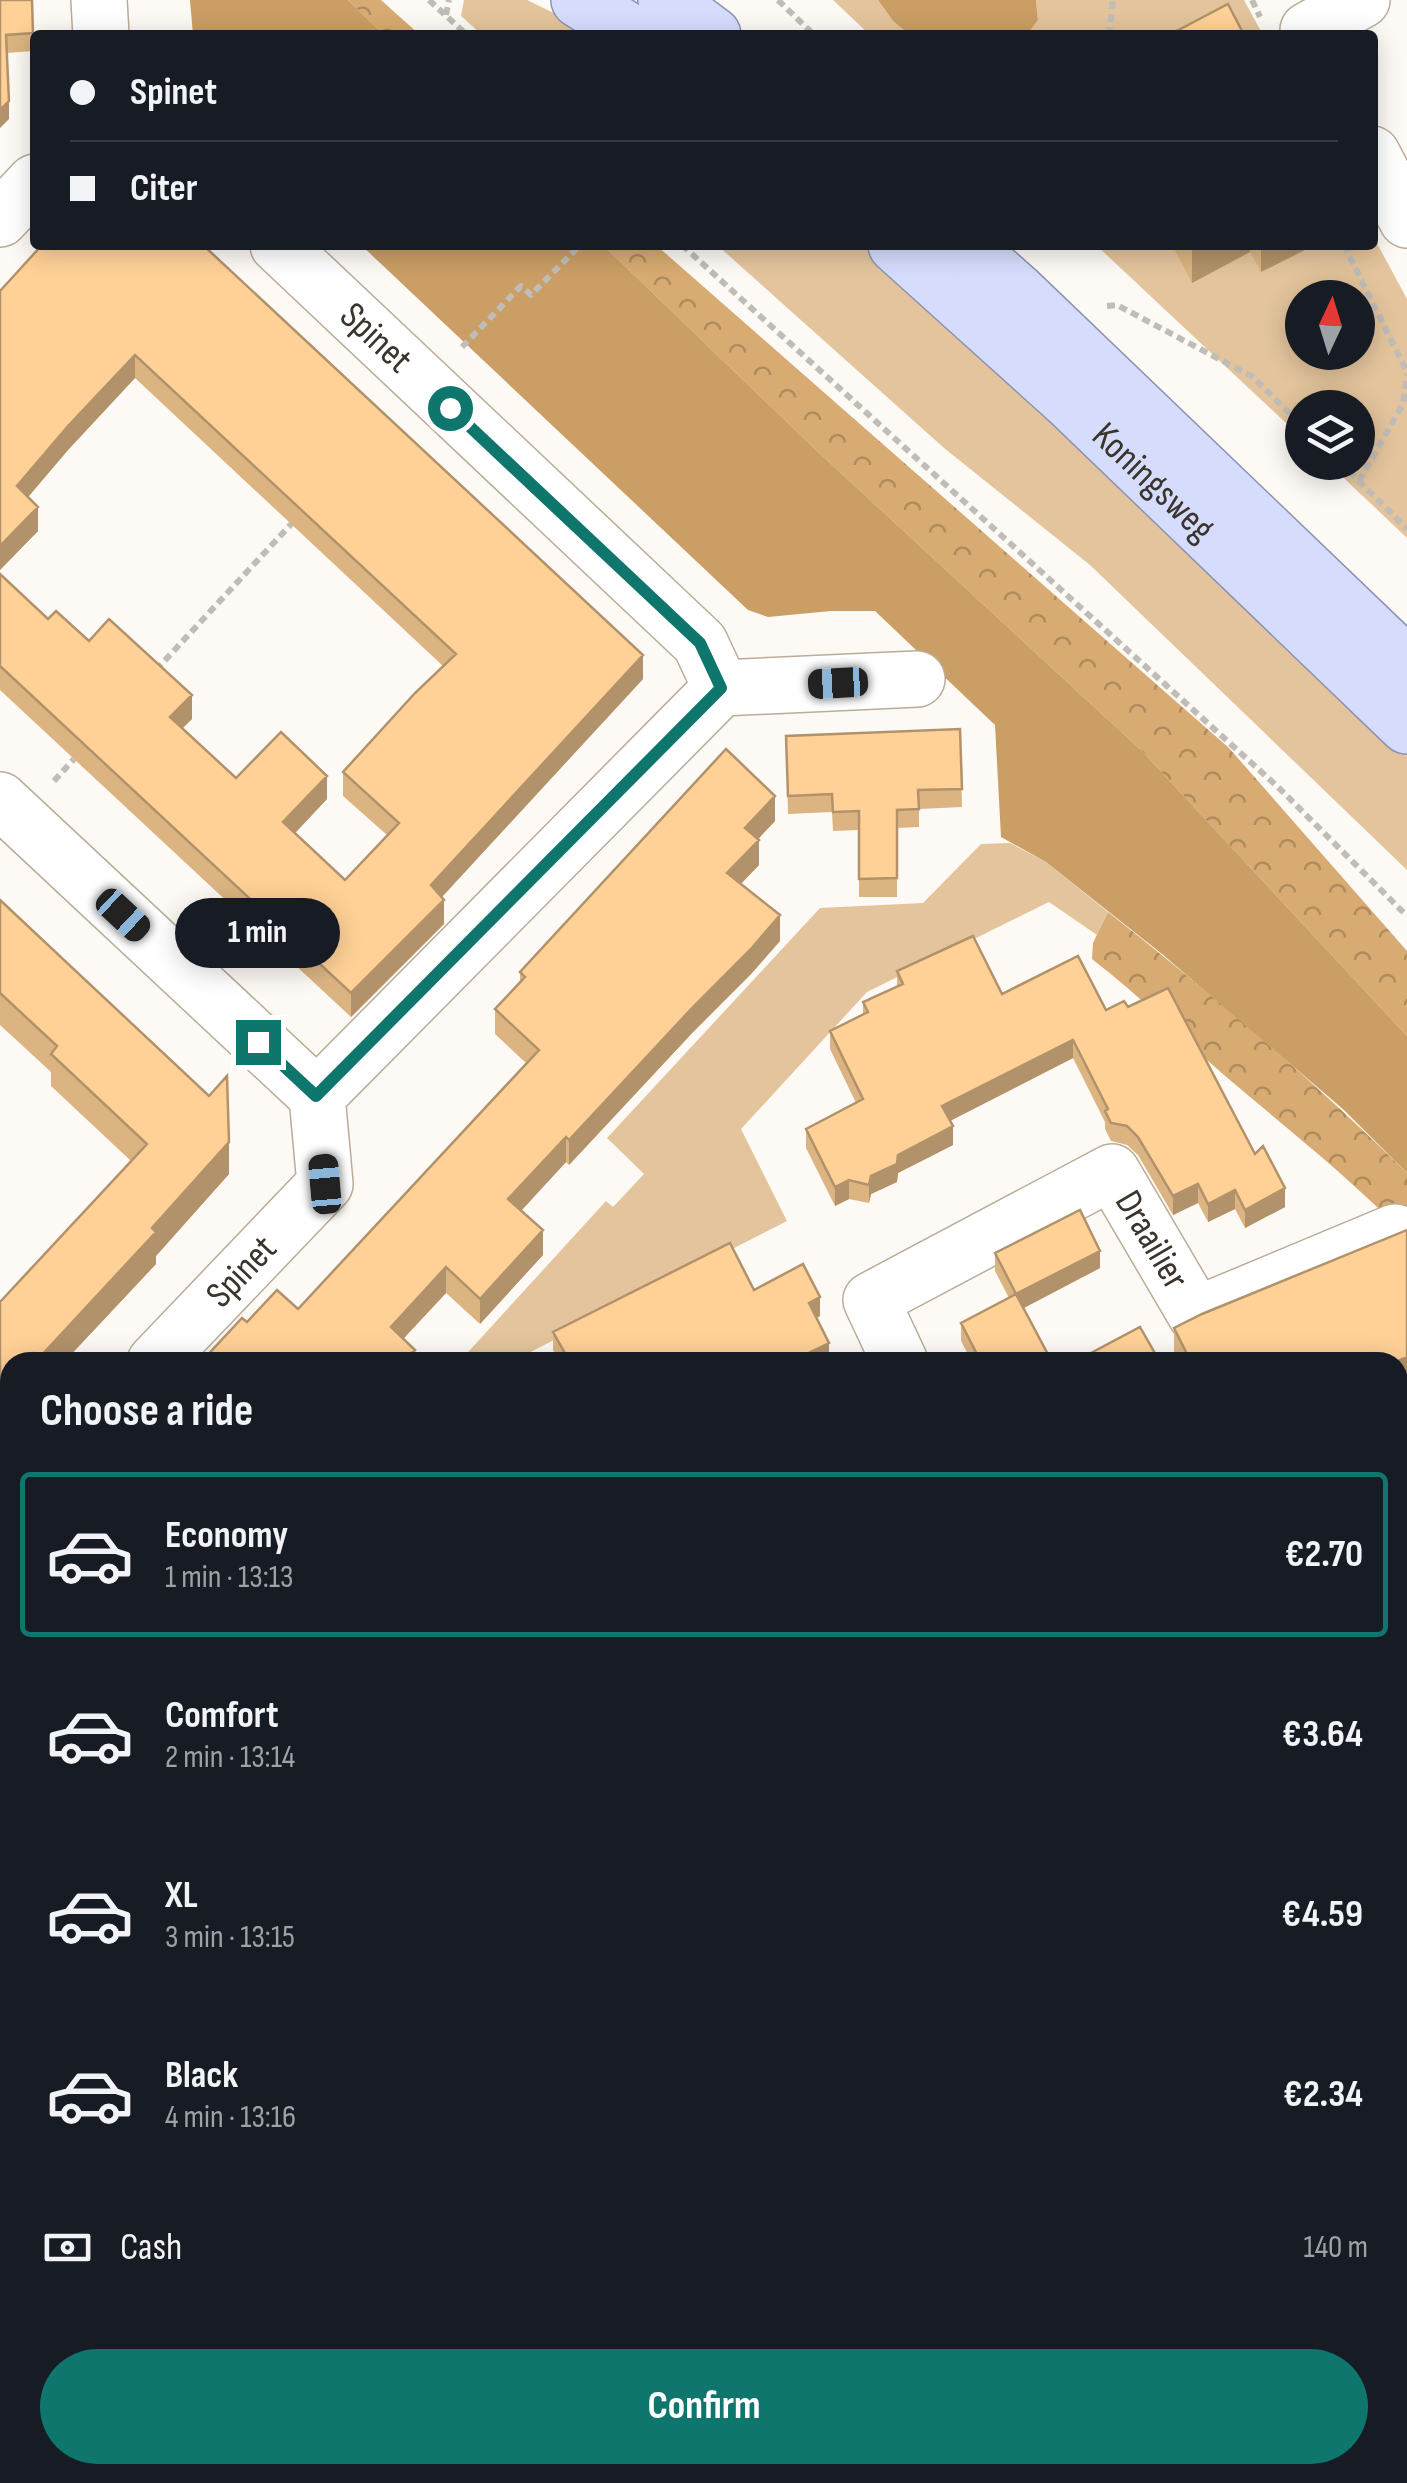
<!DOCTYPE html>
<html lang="en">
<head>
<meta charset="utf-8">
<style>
	:root { --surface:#171b24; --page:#242831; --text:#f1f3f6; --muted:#9ea1a6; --line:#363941; --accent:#0f766e }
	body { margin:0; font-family:"Sofia Sans Condensed",sans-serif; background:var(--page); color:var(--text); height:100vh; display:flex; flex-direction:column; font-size:38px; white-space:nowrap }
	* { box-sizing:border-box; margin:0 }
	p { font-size:32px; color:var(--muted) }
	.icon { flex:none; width:55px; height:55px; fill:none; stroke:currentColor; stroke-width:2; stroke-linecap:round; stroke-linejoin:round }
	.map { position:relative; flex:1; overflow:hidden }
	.sheet { position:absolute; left:0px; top:1352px; width:1408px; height:1132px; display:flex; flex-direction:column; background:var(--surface); border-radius:30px 30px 0 0; box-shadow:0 5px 25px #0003 }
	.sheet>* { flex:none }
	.top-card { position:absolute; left:30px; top:30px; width:1348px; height:220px; border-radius:10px; box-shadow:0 5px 25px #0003; display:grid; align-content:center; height:220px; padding:0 40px; background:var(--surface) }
	.needle { width:65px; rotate:4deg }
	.buttons { position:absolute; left:1285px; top:280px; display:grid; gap:20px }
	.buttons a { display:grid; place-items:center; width:90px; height:90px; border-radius:50%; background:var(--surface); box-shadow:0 5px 25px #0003; font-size:50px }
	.end { position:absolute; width:45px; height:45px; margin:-22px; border:12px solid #0f766e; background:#fff; box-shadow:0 0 0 5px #fff }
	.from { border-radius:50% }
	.bubble { position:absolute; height:70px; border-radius:35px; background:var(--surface); box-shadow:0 5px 25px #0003; font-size:32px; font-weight:700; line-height:70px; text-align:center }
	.car { position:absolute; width:30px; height:60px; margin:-30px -15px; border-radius:12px; box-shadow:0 0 8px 2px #0007; background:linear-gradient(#222 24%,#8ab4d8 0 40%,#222 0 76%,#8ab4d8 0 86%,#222 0) }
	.top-card b { display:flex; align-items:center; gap:35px; height:95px; font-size:38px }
	.top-card b+b { border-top:2px solid var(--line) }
	.top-card i { width:25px; height:25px; background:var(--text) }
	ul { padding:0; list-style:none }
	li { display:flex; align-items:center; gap:30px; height:165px; margin:0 20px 15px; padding:0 20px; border:5px solid transparent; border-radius:10px }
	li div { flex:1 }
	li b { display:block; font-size:38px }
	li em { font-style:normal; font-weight:700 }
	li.on { border-color:var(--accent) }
	li>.icon { width:90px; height:90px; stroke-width:1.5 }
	h2 { padding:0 40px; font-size:45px; line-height:120px }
	.pay { display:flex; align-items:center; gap:25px; height:110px; padding:0 40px; font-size:38px }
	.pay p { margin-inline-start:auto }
	.button { display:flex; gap:20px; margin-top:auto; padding:20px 40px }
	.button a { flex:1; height:115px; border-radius:60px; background:var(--accent); color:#fff; font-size:40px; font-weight:700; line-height:115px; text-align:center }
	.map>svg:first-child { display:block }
	.green { fill:#e3c49c; fill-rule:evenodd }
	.forest { fill:url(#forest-crowns) }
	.water { fill:#ca9e65 }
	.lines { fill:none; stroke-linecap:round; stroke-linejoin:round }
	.service-casing { stroke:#bbac98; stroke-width:32 }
	.minor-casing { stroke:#bbac98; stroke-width:58 }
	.primary-casing { stroke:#8e92b2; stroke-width:58 }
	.path { stroke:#c0bcb7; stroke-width:6; stroke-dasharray:8 5; stroke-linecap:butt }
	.service { stroke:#fff; stroke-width:30 }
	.minor { stroke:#fff; stroke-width:55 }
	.primary { stroke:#d6dcfc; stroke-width:55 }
	.wall { fill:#dbb482 }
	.shaded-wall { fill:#b2926a }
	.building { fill:#ffd197; stroke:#b2926a; stroke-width:2.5 }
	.route { stroke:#0f766e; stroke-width:12 }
	.labels { text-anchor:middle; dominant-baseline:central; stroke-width:8; stroke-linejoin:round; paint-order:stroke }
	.street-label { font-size:38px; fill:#3a342c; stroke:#fff }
</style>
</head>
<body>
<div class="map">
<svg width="1407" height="2483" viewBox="0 0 1407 2483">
	<defs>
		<pattern id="forest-crowns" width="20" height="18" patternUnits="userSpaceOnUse" patternTransform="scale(2.5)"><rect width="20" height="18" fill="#d7ab72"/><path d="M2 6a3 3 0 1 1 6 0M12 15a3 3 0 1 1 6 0" fill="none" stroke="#af8c5e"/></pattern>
	</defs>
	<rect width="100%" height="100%" fill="#fdfaf6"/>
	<path class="green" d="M 464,0 L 527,0 L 599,35 L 482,35 L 461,16 Z
		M 833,0 L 878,0 L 893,21 L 910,35 L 870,35 Z
		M 1036,0 L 1244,0 L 1263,35 L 1027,35 L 1038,20 Z
		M 1373,236 L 1407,299 L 1407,538 L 1328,463 L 1358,462 L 1358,408 L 1302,408 L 1302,438 L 1096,245 L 1372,245 ZM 1302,298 L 1358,298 L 1358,352 L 1302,352 Z
		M 717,245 L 881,245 L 1407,745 L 1407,870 L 1090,565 L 944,448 Z
		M 1010,843 L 1046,862 L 1108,912 L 1097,935 L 1049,902 L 867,992 L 741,1129 L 787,1221 L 511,1362 L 459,1362 L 606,1201 L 613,1207 L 644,1174 L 607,1138 L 820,908 L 923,903 L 981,844 Z
		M 1407,1969 L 1407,2129 L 1398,2134 L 1398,1974 Z
		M 293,2475 L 499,2475 L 503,2483 L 278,2483 Z"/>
	<path class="forest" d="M 348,0 L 381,0 L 420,35 L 384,35 Z
		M 603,245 L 656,245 L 1229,748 L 1407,951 L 1407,1036 L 1142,751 L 816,450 Z
		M 1108,912 C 1212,994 1313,1080 1407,1173 L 1407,1237 C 1351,1178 1286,1128 1224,1075 C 1180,1037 1139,995 1092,959 L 1093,943 Z"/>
	<path class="water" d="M 190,0 L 348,0 L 384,35 L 193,35 Z
		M 878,0 L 1036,0 L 1038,20 L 1027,35 L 910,35 L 893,21 Z
		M 361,245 L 603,245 L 816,450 L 1142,751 L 1407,1036 L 1407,1173 L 1344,1110 L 1162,954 L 1046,862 L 1001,837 L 995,725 L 875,611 L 831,611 L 768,617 L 748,610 Z"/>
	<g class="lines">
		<g class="service-casing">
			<path id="service" d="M 0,2483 L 16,2475"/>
		</g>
		<g class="minor-casing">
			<g id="minor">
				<path d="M 99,0 L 101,35"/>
				<path d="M 1310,35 L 1308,30 L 1362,0"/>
				<path d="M 1372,154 L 1407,220"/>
				<path d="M 0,219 L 35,182"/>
				<path id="s1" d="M 278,245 L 700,643 L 721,688"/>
				<path d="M 0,800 L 317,1096"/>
				<path id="s2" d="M 155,1362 L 325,1184 L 317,1096 L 721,688 L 917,679"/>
				<path id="s3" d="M 900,1362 L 871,1300 L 1112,1172 L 1196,1315 L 1395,1232"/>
				<path d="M 0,1526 L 10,1515"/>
				<path d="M 0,1626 L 10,1636"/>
				<path d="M 1398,1718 L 1407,1713"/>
				<path d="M 0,2072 L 10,2067"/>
				<path d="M 1398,2168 L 1407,2163"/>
				<path d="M 545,2475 L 549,2483"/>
				<path d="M 1365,2475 L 1371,2483"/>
				<path d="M 1240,2483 L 1255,2475"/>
			</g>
		</g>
		<g class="primary-casing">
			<g id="primary">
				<path d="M 579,0 L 635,35"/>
				<path d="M 666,0 L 713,35"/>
				<path id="s4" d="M 896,245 L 1068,400 L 1407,726"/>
				<path d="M 965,245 L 1018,292 L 1407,665"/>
			</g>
		</g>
		<path class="path" d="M 429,0 L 467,35
			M 778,0 L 814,35
			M 1252,0 L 1260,17
			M 446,15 L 449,0
			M 1109,35 L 1113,0
			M 682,245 L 1278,787 L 1407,916
			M 1344,245 L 1407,372
			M 1107,306 L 1117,305 L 1253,377 L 1302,426
			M 462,347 L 521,286 L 531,295 L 580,245
			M 1340,462 L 1407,529
			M 1359,481 L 1403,404 L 1407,374
			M 156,670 L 294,521
			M 54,781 L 74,759
			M 1398,1961 L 1407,1956
			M 390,2483 L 404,2475"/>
		<use href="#service" class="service"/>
		<use href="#minor" class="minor"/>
		<use href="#primary" class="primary"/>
	</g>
	<path class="wall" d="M 0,0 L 32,0 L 33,51 L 7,53 L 9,119 Z
		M 42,245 L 643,679 L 441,897 L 444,924 L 351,1017 L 0,690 L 0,574 L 48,619 L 89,641 L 192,719 L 182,728 L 236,778 L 327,799 L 295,833 L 345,880 L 387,835 L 343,796 L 343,772 L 443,666 L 135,378 L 68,450 L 28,497 L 38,531 L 0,570 L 0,291 Z
		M 1172,245 L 1315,245 L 1261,272 L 1250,252 L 1192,283 Z
		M 960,729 L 962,807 L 919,809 L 919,827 L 897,828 L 897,897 L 859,897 L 859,830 L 833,831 L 832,812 L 788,814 L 786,736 Z
		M 775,821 L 758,839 L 759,865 L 741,884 L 780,941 L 751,974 L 694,1031 L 569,1165 L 566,1162 L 521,1211 L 543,1255 L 480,1324 L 446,1293 L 403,1339 L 415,1362 L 247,1322 L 298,1309 L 526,1063 L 495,1034 L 495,1009 L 520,982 L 520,972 Z
		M 0,900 L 229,1174 L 156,1256 L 156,1264 L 64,1362 L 10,1362 L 10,1412 L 0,1423 L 0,1302 L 131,1161 L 51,1086 L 51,1072 L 0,1025 Z
		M 897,971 L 1002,994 L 1106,1010 L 1128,1007 L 1255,1154 L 1285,1207 L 1245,1228 L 1235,1209 L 1208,1222 L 1198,1203 L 1173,1215 L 1138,1155 L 1127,1145 L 1111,1141 L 1105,1129 L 1105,1122 L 1073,1058 L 950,1121 L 953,1145 L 898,1173 L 897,1182 L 871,1194 L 869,1203 L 849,1199 L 835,1206 L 806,1148 L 806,1129 L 856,1103 L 830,1049 L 830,1031 L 863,1015 L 863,1002 L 897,986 Z
		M 1407,1230 L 1407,1388 L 1398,1393 L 1398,1362 L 1176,1362 L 1174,1359 L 1174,1328 Z
		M 995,1253 L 1100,1268 L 1024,1308 L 1052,1362 L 972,1362 L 961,1341 L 961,1323 L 1009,1298 L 995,1271 Z
		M 754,1290 L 820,1316 L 816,1318 L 829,1361 L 560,1362 L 553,1350 L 553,1332 Z
		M 1407,1769 L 1407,1893 L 1398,1874 L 1398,1774 Z
		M 1407,2179 L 1407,2328 L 1402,2319 L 1398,2321 Z
		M 838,2475 L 1210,2475 L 841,2482 Z"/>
	<path class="shaded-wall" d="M 9,101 L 9,119 L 0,128 L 0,110 Z
		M 1192,245 L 1250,245 L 1250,252 L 1192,283 Z
		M 1261,245 L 1315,245 L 1261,272 Z
		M 135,355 L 135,378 L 68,450 L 17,510 L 17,486 L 68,426 Z
		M 38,507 L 38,531 L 0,570 L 0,546 Z
		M 643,655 L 643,679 L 431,909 L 431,885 Z
		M 192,695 L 192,719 L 170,741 L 170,717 Z
		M 327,776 L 327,799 L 283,846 L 283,822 Z
		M 775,796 L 775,821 L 745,853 L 745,828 Z
		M 759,840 L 759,865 L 727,898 L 727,873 Z
		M 444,900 L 444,924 L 351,1017 L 351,993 Z
		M 780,915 L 780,941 L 751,974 L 694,1031 L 569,1165 L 569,1140 Z
		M 1073,1040 L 1073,1058 L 942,1125 L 942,1106 Z
		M 953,1126 L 953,1145 L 898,1173 L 897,1182 L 871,1194 L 869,1203 L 869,1185 L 871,1176 L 898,1155 Z
		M 566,1137 L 566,1162 L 508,1225 L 508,1199 Z
		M 229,1142 L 229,1174 L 156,1256 L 156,1264 L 64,1362 L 39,1362 L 39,1358 Z
		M 849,1180 L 849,1199 L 835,1206 L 835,1187 Z
		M 1198,1184 L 1198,1203 L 1173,1215 L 1173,1196 Z
		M 1285,1188 L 1285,1207 L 1245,1228 L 1245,1210 Z
		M 1235,1190 L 1235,1209 L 1208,1222 L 1208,1204 Z
		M 543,1230 L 543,1255 L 480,1324 L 480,1299 Z
		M 1100,1251 L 1100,1268 L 1016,1312 L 1016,1294 Z
		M 446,1267 L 446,1293 L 391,1352 L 391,1327 Z
		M 820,1297 L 820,1316 L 809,1321 L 809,1303 Z
		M 829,1343 L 829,1361 L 826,1362 L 790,1362 Z
		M 415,1350 L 415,1362 L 403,1362 Z
		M 1382,1354 L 1382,1362 L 1365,1362 Z
		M 1407,1357 L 1407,1388 L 1398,1393 L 1398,1362 L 1396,1362 Z
		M 10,1380 L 10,1412 L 0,1423 L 0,1391 Z
		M 1407,1610 L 1407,1641 L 1398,1646 L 1398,1615 Z
		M 0,1857 L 1,1857 L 0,1892 Z
		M 10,2279 L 10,2297 L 0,2302 L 0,2284 Z
		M 1402,2301 L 1402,2319 L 1398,2321 L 1398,2304 Z
		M 1171,2475 L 1210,2475 L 1193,2483 L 1155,2483 Z"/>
	<path class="building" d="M 0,0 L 32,0 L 33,33 L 6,35 L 9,101 L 0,110 Z
		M 1228,4 L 1244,35 L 1169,35 Z
		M 42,245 L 203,245 L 643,655 L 431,885 L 444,900 L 351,993 L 0,666 L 0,574 L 48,619 L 56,611 L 89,641 L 109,619 L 192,695 L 170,717 L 236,778 L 281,732 L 327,776 L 283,822 L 345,880 L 399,823 L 343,772 L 415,693 L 456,654 L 135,355 L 68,426 L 17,486 L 38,507 L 0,546 L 0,291 Z
		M 960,729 L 962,789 L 918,790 L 919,809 L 897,810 L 897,878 L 859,879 L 859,811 L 833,812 L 832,794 L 788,796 L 786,736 Z
		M 726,749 L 775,796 L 745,828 L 759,840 L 727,873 L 780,915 L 751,949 L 694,1006 L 569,1140 L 566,1137 L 508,1199 L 543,1230 L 480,1299 L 446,1267 L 391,1327 L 415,1350 L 403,1362 L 201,1362 L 242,1318 L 247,1322 L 277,1290 L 298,1309 L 539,1050 L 495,1009 L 525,977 L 520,972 Z
		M 0,900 L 209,1096 L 227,1076 L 229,1142 L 152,1228 L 156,1232 L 39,1358 L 34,1353 L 26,1362 L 10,1362 L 10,1380 L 0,1391 L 0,1302 L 147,1144 L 51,1054 L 57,1046 L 0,993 Z
		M 973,936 L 1002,994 L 1078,956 L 1106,1010 L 1124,1001 L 1128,1007 L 1168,988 L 1255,1154 L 1263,1146 L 1285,1188 L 1245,1210 L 1235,1190 L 1208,1204 L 1198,1184 L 1173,1196 L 1138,1137 L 1127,1126 L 1111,1123 L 1105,1111 L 1108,1109 L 1073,1040 L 942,1106 L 953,1126 L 898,1155 L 897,1164 L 871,1176 L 869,1185 L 849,1180 L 835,1187 L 806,1129 L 863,1099 L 830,1031 L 868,1012 L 863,1002 L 903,984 L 897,971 Z
		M 1080,1210 L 1100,1251 L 1016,1294 L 1052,1362 L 981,1362 L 961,1323 L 1016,1294 L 995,1253 Z
		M 1407,1230 L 1407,1357 L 1396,1362 L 1385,1362 L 1382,1354 L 1365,1362 L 1191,1362 L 1174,1328 L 1202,1314 Z
		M 730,1243 L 754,1290 L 803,1264 L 820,1297 L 809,1303 L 829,1343 L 790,1362 L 570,1362 L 553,1332 Z
		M 1140,1327 L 1160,1362 L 1074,1362 Z
		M 1402,1442 L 1407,1450 L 1407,1610 L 1398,1615 L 1398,1445 Z
		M 1407,1769 L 1407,1874 L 1398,1856 L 1398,1774 Z
		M 1407,2179 L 1407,2310 L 1402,2301 L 1398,2304 L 1398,2181 Z
		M 10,2207 L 10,2279 L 0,2284 L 0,2212 Z
		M 36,2475 L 195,2475 L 199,2483 L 21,2483 Z
		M 847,2475 L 1171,2475 L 1155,2483 L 838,2483 L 849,2478 Z"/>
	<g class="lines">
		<path class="route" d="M 258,1042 L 316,1096 L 721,688 L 700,643 L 450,408"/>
	</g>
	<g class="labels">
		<g class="street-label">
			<text stroke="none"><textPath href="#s1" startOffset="135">Spinet</textPath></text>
			<text stroke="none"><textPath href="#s4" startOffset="350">Koningsweg</textPath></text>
			<text stroke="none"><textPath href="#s3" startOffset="420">Draailier</textPath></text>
			<text stroke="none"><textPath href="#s2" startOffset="125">Spinet</textPath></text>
		</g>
	</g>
</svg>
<div class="buttons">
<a><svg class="needle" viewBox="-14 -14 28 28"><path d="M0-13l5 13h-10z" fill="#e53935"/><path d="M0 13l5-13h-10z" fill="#9ea1a6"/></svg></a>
<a><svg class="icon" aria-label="layers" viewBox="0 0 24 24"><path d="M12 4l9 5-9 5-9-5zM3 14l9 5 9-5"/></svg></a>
</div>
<i class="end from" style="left:450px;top:408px"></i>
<i class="end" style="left:258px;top:1042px"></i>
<div class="bubble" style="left:175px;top:898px;width:165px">1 min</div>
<i class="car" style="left:838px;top:683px;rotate:267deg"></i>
<i class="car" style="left:123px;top:915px;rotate:133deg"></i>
<i class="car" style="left:325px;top:1184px;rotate:355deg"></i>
<div class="top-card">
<b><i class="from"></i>Spinet</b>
<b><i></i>Citer</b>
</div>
<section class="sheet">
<h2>Choose a ride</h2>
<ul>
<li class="on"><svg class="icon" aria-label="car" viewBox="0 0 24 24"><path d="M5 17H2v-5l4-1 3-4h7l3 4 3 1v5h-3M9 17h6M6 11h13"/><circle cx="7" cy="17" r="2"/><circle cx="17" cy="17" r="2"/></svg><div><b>Economy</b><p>1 min · 13:13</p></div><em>€2.70</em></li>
<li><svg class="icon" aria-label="car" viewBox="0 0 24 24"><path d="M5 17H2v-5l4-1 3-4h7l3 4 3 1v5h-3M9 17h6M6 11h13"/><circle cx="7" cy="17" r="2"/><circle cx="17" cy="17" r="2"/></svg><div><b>Comfort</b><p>2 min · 13:14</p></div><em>€3.64</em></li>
<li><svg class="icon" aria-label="car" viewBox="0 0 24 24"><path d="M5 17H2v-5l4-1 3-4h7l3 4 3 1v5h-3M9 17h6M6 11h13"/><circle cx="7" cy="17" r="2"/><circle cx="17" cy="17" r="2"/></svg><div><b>XL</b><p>3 min · 13:15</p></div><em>€4.59</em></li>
<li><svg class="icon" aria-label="car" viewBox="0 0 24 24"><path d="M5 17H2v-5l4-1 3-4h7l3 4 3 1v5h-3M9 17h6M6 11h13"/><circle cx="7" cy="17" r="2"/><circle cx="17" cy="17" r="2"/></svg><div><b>Black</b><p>4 min · 13:16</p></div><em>€2.34</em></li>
</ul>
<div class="pay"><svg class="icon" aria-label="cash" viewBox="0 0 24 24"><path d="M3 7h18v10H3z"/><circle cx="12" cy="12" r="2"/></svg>Cash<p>140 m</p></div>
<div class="button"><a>Confirm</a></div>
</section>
</div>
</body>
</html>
